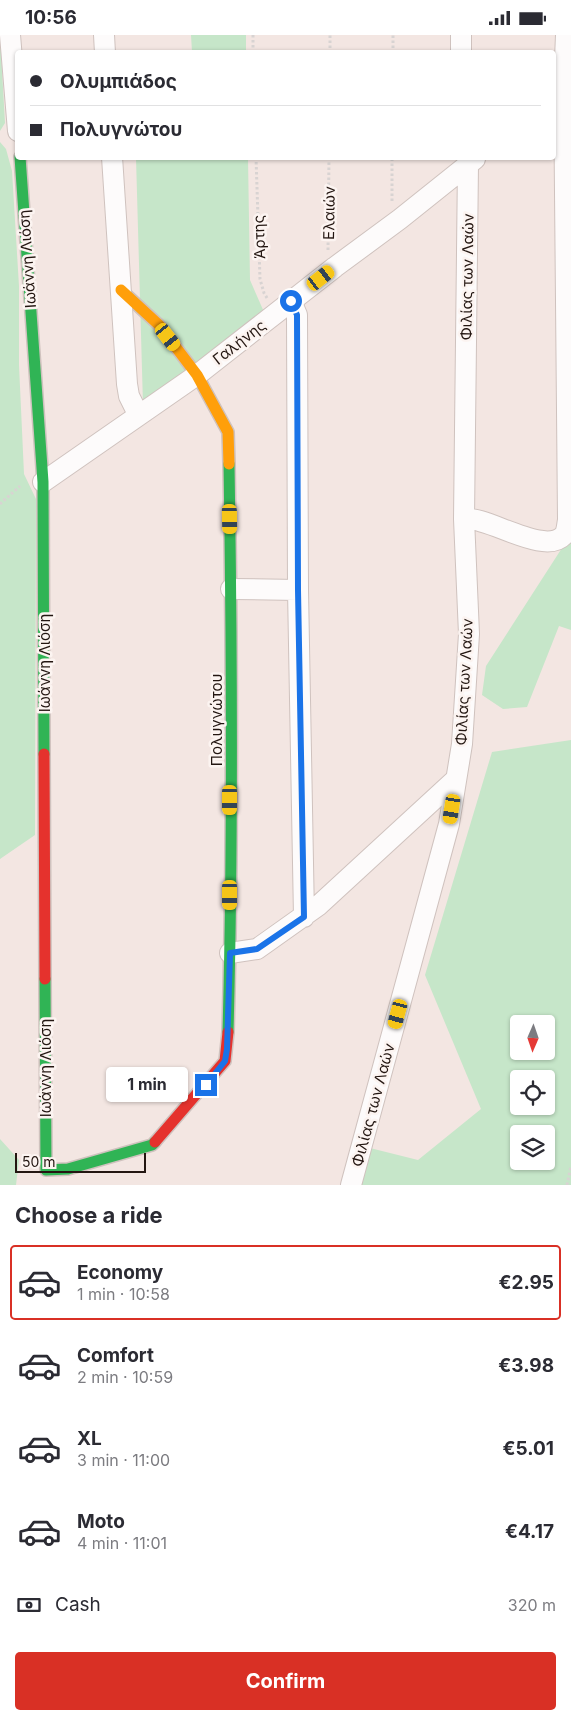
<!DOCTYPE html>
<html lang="en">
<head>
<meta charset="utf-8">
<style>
	:root { --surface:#fff; --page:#f7f7f7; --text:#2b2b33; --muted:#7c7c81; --line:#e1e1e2; --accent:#d93025 }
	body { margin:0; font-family:Inter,sans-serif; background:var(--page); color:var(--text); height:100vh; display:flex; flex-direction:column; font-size:19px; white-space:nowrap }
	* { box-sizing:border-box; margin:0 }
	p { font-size:16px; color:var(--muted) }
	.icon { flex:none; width:28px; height:28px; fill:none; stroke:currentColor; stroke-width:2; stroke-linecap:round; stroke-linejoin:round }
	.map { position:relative; height:1150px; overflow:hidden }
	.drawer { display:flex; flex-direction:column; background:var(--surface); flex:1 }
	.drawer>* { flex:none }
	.top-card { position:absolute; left:15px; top:15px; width:541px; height:110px; border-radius:5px; box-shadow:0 1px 4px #0004; display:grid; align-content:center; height:110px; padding:0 15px; background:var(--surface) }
	.needle { width:32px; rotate:182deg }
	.fabs { position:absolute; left:510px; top:980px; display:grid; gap:10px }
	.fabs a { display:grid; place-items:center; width:45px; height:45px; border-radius:5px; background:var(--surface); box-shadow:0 1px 4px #0004; font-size:25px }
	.scale { position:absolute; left:15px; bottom:12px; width:131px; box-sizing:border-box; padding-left:5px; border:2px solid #231611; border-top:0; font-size:14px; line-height:18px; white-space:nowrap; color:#231611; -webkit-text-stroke:4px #fcf4f1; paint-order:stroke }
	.end { position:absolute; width:22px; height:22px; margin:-11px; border:6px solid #1a73e8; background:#fff; box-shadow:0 0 0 2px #fff }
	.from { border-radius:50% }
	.bubble { position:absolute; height:35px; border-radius:5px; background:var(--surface); box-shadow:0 1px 4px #0004; font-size:16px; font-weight:700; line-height:35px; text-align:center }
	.car { position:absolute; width:15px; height:30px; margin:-15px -8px; border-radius:6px; box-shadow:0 0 4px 1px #0007; background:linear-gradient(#f5c518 24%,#345 0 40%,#f5c518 0 76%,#345 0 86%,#f5c518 0) }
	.top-card b { display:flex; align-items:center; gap:18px; height:48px; font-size:19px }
	.top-card b+b { border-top:1px solid var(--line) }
	.top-card i { width:12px; height:12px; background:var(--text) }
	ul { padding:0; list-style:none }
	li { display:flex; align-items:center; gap:15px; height:75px; margin:0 10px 8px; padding:0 5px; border:2px solid transparent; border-radius:5px }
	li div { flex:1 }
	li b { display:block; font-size:19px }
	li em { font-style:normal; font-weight:700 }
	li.active { border-color:var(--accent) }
	li>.icon { width:45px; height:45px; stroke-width:1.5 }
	h2 { padding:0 15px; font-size:22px; line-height:60px }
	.pay { display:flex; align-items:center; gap:12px; height:55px; padding:0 15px; font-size:19px }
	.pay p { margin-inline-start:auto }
	.cta { display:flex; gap:10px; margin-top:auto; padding:10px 15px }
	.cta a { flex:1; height:58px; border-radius:5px; background:var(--accent); color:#fff; font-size:20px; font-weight:700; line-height:58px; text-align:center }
	.status { display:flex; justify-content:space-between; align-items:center; height:35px; padding:0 25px; background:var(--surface); direction:ltr }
	.status svg { height:14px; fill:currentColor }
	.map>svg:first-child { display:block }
	.green { fill:#c6e6c9; fill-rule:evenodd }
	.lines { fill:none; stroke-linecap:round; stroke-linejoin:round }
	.street-casing { stroke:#cfc2be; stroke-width:22 }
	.fast-casing { stroke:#cfc2be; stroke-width:14 }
	.slow-casing { stroke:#cfc2be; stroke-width:14 }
	.jam-casing { stroke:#cfc2be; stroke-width:14 }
	.path { stroke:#d8d3d2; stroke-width:3; stroke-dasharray:2.5 2.5; stroke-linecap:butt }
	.street { stroke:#fdfbfb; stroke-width:20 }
	.fast { stroke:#30b455; stroke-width:11 }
	.slow { stroke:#ff9f0a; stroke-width:11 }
	.jam { stroke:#e5322d; stroke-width:11 }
	.route { stroke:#1a73e8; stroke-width:6 }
	.labels { text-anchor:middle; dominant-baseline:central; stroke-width:5; stroke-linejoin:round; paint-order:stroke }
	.street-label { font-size:15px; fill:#231611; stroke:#fcf4f1 }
</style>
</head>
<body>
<div class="status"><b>10:56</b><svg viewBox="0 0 49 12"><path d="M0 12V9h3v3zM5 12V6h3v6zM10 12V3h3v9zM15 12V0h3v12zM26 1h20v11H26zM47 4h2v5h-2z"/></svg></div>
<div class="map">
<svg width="571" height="1150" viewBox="0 0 571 1150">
	<rect width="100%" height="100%" fill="#f3e6e2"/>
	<path class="green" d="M 0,0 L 5,88 L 0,96 Z
		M 191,0 L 246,0 L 246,17 L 192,17 Z
		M 0,98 L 0,107 L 6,114 L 12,136 L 19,251 L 19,330 L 24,439 L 36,464 L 35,800 L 0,824 Z
		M 136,123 L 248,123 L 250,245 L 264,277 L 143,370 Z
		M 571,499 L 571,595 L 559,591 L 527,672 L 503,674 L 482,660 L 486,631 Z
		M 571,705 L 571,1150 L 361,1150 L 370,1113 L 418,1125 L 481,1074 L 425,940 L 492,717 ZM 519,989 L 546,989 L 546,1016 L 519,1016 ZM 519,1044 L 546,1044 L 546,1071 L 519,1071 ZM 519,1099 L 546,1099 L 546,1126 L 519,1126 Z
		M 0,1104 L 19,1125 L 16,1150 L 0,1150 Z"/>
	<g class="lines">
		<g class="street-casing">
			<path id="street" d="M 10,0 L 18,96
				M 104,0 L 105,18
				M 461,18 L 461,0
				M 112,122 L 127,349 L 129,361 L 138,379
				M 291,266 L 297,280 L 298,555 L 304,882
				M 43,447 L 197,340 L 335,232 L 400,184 L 475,124
				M 464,484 C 486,480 545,522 564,500 C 567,496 567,490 568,485 L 564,48 L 566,0
				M 231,554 L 298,555
				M 230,918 L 257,914 L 319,870 L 456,744
				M 351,1150 L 449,789 L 462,709 L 469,599 L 464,484 L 468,129"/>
		</g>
		<g class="fast-casing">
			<path id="fast" d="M 20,122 L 43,447 L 44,719
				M 45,944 L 46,1135 L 68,1134 L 152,1110 L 155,1107
				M 228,997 C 233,808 232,618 229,429"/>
		</g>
		<g class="slow-casing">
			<path id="slow" d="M 121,255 L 159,290 L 197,340 L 228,397 L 229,429"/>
		</g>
		<g class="jam-casing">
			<path id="jam" d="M 44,719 L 45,944
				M 155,1107 L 225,1026 L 228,997"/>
		</g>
		<path class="path" d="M 253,0 L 253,18
			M 330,18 L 330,0
			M 393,18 L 393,0
			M 256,122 L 260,244 L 264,258 L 267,263
			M 392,166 L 392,122
			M 328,215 L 329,122
			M 0,469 L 20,451
			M 567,1150 L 571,1131"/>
		<use href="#street" class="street"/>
		<use href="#fast" class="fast"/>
		<use href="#slow" class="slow"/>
		<use href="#jam" class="jam"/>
	</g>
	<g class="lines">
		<path class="route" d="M 206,1050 L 225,1026 L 227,1014 L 230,918 L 257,914 L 304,882 L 298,555 L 297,280 L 291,266"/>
	</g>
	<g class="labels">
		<g class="street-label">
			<text transform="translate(329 178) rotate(-89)">Ελαιών</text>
			<text transform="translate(259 202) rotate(-92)">Άρτης</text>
			<text transform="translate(27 224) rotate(-94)">Ιωάννη Λιόση</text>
			<text transform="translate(467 242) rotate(-89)">Φιλίας των Λαών</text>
			<text transform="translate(239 307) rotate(-38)">Γαλήνης</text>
			<text transform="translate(44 628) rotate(-90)">Ιωάννη Λιόση</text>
			<text transform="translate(464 647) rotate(-87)">Φιλίας των Λαών</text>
			<text transform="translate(216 685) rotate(-90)">Πολυγνώτου</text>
			<text transform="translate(45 1033) rotate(-90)">Ιωάννη Λιόση</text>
			<text transform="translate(373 1070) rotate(-75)">Φιλίας των Λαών</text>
		</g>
	</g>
</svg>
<div class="fabs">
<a><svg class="needle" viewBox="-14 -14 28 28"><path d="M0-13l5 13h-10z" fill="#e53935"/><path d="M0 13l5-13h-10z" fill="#7c7c81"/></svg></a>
<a><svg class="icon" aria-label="locate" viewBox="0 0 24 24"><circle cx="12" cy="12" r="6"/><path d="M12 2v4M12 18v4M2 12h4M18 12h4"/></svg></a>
<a><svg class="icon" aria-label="layers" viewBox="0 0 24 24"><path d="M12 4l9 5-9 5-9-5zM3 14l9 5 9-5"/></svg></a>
</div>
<div class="scale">50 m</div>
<i class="end from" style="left:291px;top:266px"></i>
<i class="end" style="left:206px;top:1050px"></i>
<div class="bubble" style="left:106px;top:1032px;width:82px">1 min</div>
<i class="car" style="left:321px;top:243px;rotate:52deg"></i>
<i class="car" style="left:168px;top:302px;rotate:142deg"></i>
<i class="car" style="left:230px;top:484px;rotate:179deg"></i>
<i class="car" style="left:230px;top:765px;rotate:180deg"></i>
<i class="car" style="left:452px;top:774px;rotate:189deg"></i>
<i class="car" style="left:230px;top:860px;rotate:180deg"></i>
<i class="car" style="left:398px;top:979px;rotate:195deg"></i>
<div class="top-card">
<b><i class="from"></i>Ολυμπιάδος</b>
<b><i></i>Πολυγνώτου</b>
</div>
</div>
<section class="drawer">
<h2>Choose a ride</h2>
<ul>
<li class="active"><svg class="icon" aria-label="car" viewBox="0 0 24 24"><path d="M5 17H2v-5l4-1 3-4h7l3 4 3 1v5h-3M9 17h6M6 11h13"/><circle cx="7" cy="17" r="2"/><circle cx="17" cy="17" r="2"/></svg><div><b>Economy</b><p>1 min · 10:58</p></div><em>€2.95</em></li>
<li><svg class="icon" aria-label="car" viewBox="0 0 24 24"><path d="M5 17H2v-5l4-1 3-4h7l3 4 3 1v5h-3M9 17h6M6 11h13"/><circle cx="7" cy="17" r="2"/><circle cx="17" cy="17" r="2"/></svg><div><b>Comfort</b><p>2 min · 10:59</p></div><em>€3.98</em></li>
<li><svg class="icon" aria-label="car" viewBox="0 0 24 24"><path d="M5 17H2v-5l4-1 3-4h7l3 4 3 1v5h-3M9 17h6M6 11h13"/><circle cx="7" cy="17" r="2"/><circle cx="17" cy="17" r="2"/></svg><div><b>XL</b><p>3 min · 11:00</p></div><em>€5.01</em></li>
<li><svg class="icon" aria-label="car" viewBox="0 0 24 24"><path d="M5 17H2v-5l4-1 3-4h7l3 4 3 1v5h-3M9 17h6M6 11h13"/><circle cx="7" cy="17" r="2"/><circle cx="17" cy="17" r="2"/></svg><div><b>Moto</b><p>4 min · 11:01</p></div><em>€4.17</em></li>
</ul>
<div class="pay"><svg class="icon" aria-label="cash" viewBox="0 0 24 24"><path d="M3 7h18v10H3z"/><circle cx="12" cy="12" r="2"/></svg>Cash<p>320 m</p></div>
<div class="cta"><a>Confirm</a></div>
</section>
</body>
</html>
